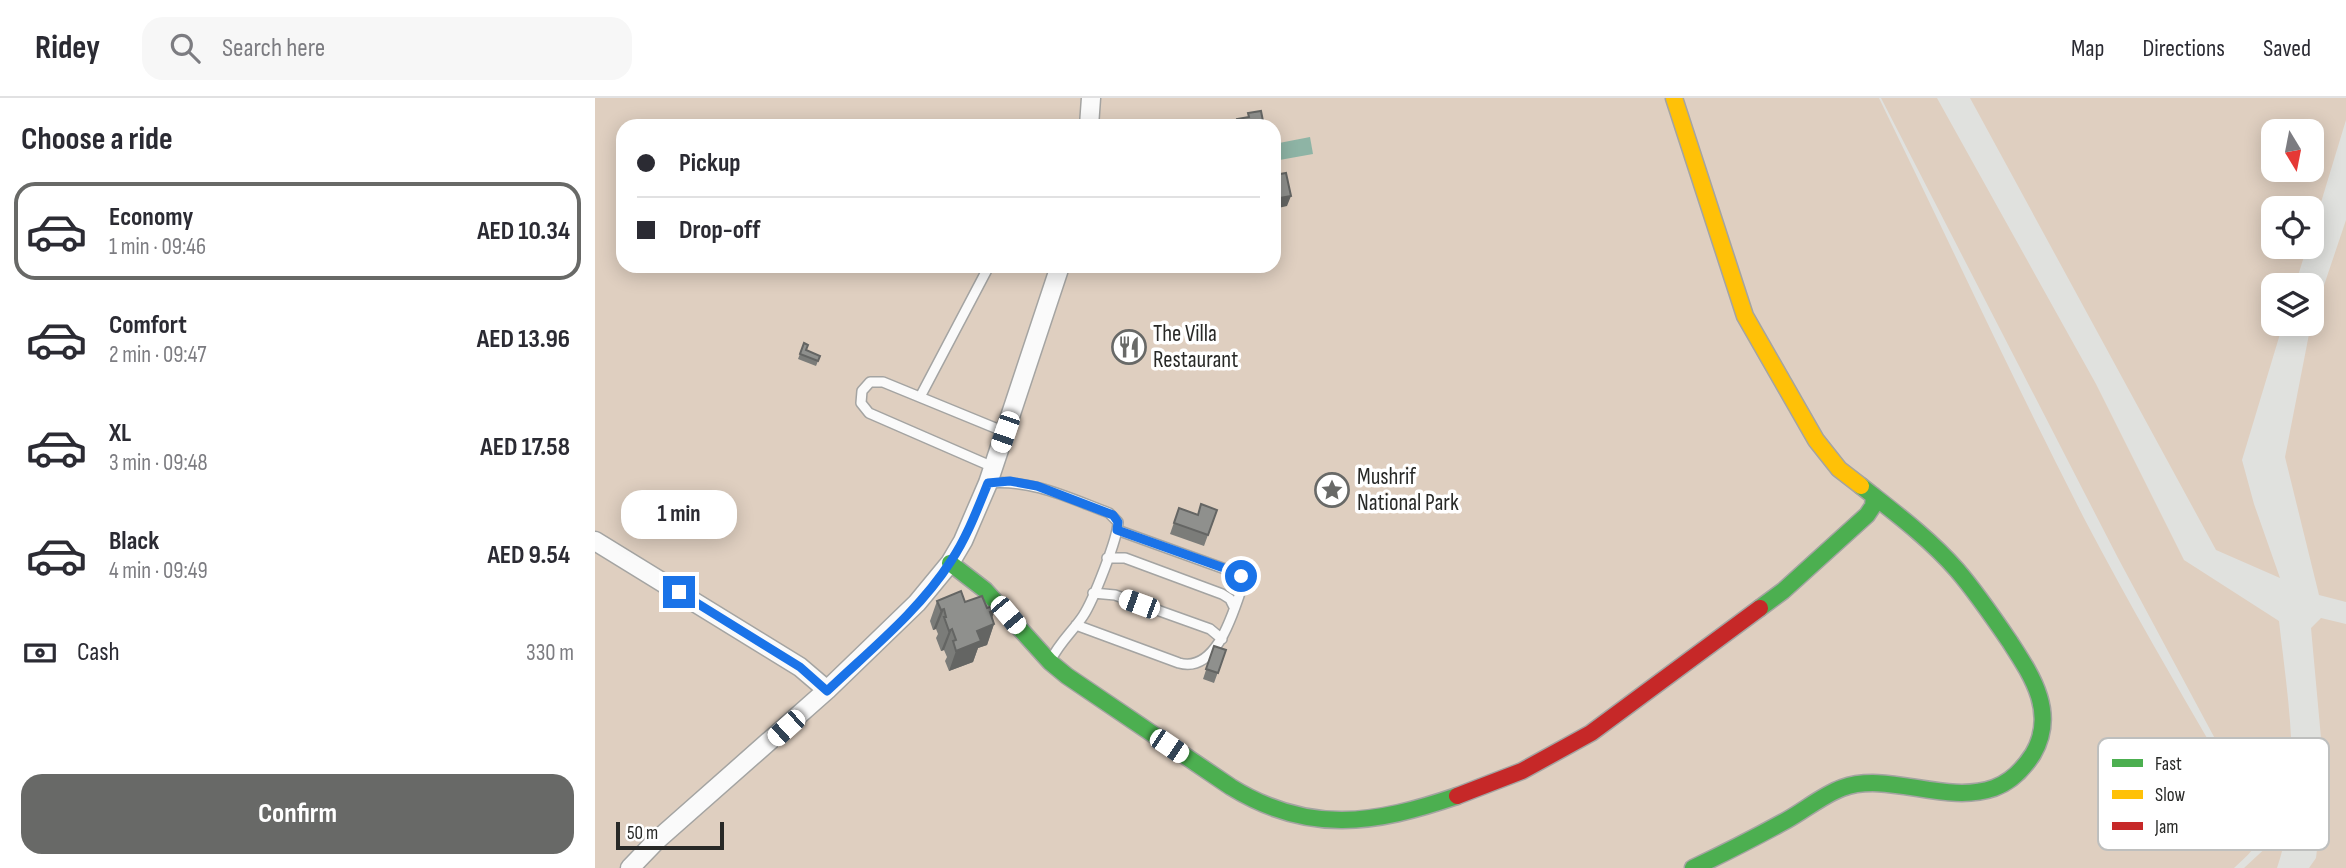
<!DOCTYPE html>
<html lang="en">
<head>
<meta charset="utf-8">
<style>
	:root { --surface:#fff; --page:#f7f7f7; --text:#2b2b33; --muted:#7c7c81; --line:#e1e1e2; --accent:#686967 }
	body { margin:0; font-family:"Sofia Sans Condensed",sans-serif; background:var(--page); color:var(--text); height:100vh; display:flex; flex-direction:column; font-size:26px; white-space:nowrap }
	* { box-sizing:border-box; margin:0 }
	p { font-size:23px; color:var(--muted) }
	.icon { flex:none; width:38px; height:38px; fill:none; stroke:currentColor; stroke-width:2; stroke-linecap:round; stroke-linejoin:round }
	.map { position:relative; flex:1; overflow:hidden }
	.drawer { display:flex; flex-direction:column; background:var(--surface); width:595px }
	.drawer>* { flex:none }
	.guide { position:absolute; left:21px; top:21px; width:665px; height:154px; border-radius:21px; box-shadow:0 4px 18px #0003; display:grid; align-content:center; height:154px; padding:0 21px; background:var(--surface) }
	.needle { width:46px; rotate:170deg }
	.buttons { position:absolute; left:1666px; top:21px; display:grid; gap:14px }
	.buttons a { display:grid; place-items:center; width:63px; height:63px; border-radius:14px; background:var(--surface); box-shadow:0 4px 18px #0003; font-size:35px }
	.scale { position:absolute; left:21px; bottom:18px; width:108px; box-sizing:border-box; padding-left:7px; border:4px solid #282927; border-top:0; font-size:19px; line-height:24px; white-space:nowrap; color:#282927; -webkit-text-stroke:5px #fff; paint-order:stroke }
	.end { position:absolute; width:32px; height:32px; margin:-16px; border:9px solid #1a73e8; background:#fff; box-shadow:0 0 0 4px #fff }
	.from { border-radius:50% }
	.bubble { position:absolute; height:49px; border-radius:21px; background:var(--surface); box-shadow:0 4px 18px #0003; font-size:23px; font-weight:700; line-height:49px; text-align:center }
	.car { position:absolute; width:21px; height:42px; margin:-21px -10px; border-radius:9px; box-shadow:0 0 5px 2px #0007; background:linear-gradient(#fff 24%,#345 0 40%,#fff 0 76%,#345 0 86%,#fff 0) }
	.guide b { display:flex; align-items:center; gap:24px; height:66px; font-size:26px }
	.guide b+b { border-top:2px solid var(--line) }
	.guide i { width:18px; height:18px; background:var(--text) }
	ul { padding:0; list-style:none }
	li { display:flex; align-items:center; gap:21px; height:98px; margin:0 14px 10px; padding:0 7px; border:4px solid transparent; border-radius:21px }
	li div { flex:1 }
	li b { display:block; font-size:26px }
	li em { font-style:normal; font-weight:700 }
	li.on { border-color:var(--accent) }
	li>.icon { width:63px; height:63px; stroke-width:1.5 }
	h2 { padding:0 21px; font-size:32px; line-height:84px }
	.pay { display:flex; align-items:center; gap:18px; height:77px; padding:0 21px; font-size:26px }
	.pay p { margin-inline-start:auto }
	.action { display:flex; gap:14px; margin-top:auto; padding:14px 21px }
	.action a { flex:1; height:80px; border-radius:21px; background:var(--accent); color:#fff; font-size:28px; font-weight:700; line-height:80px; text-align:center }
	header { display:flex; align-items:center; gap:42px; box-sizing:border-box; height:98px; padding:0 35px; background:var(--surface); border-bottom:2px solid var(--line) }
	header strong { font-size:33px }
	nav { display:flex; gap:38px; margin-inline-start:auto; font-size:24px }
	.search { width:490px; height:63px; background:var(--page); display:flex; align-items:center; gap:18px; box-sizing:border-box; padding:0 24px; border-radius:21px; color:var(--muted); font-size:26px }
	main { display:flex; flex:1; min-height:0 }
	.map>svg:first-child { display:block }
	.green { fill:#dfcfc0; fill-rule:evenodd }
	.water { fill:#8eb4a5 }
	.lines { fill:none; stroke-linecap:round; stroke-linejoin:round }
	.lane-casing { stroke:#a4a4a2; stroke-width:12 }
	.street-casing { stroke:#a4a4a2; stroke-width:21 }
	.fast-casing { stroke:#a4a4a2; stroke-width:19 }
	.slow-casing { stroke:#a4a4a2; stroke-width:19 }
	.jam-casing { stroke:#a4a4a2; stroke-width:19 }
	.lane { stroke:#fafafa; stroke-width:9 }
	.street { stroke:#fafafa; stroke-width:18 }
	.fast { stroke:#4caf50; stroke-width:16 }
	.slow { stroke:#ffc107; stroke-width:16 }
	.jam { stroke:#c62828; stroke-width:16 }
	.wall { fill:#7b7c79 }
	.shaded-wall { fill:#646563 }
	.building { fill:#8f908d; stroke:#646563; stroke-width:2 }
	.route { stroke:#1a73e8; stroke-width:9 }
	.labels { text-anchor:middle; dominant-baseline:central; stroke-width:7; stroke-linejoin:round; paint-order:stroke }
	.poi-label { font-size:23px; fill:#282927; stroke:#fff; text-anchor:start }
	.key { fill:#fff; stroke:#bebfbe; stroke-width:2 }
	.key-label { font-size:19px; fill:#282927 }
</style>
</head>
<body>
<header>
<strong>Ridey</strong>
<div class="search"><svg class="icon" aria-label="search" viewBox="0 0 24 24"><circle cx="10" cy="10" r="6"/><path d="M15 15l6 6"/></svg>Search here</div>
<nav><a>Map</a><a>Directions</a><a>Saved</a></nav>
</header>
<main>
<section class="drawer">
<h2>Choose a ride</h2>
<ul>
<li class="on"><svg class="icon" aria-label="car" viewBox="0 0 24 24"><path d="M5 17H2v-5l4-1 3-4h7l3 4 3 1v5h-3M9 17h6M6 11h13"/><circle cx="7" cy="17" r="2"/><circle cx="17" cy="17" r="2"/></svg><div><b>Economy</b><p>1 min · 09:46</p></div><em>AED 10.34</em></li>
<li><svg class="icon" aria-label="car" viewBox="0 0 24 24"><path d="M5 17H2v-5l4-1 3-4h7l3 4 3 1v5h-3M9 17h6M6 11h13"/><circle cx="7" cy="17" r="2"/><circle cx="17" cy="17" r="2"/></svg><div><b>Comfort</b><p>2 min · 09:47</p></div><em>AED 13.96</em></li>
<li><svg class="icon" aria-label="car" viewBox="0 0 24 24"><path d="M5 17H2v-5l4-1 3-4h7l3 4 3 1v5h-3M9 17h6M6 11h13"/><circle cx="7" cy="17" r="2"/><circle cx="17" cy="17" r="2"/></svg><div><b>XL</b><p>3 min · 09:48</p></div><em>AED 17.58</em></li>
<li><svg class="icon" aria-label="car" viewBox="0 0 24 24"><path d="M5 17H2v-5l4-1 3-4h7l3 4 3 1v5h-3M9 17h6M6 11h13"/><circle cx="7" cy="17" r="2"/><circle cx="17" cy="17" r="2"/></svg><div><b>Black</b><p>4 min · 09:49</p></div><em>AED 9.54</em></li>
</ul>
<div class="pay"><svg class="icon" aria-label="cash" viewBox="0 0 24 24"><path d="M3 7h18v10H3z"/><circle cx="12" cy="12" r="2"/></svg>Cash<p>330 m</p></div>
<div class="action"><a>Confirm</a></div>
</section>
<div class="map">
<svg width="1751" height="770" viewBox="0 0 1751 770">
	<rect width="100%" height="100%" fill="#e0e1de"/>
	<path class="green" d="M 0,0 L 1284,0 C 1353,141 1419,284 1491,424 C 1545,527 1605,627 1663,728 C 1668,747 1651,758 1639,770 L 0,770 ZM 28,28 L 679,28 L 679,168 L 28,168 Z
		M 1286,0 L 1342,0 L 1501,286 L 1589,462 L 1684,523 C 1693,604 1709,691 1682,770 L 1649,770 L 1676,745 L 1523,460 Z
		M 1375,0 L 1751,0 L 1751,22 L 1717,134 L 1717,110 L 1678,110 L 1678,149 L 1712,149 L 1700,187 L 1678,187 L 1678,226 L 1688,226 L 1647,362 L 1659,406 L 1685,480 L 1621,452 ZM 1678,33 L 1717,33 L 1717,72 L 1678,72 Z
		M 1751,122 L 1751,504 L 1724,497 L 1690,359 L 1716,226 Z
		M 1726,520 L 1751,526 L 1751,770 L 1714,770 L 1721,760 L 1730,684 L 1716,530 Z"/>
	<path class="water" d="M 715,39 L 718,56 L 679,63 L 679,46 Z"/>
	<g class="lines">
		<g class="lane-casing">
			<path id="lane" d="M 325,299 L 394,168
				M 398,369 L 274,315 L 266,305 L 267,293 L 275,284 L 288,284 L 410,334
				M 393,385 C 437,381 474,400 514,415 L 523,424 C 523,440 498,503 488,518 C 478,533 464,545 456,562
				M 512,460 L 530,460 L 627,496 L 635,501 L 639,509
				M 498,495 L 520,497 L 615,531 L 627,541
				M 481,527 L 584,565 C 622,576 639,512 648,486 L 644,476 L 522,432"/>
		</g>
		<g class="street-casing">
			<path id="street" d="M 494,28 L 496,0
				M 0,443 L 205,569 L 232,592
				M 35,770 L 61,743 L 232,592 L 322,505 L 355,465 L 368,443 L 393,385 L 465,168"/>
		</g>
		<g class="fast-casing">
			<path id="fast" d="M 355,465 L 390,492 L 455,564 L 472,578 L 636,689 C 714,737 780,726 862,698
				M 1165,510 L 1188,493 L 1272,417 L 1278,408 L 1279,398
				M 1098,770 C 1130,755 1161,739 1192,722 C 1210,712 1228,697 1247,690 C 1293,673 1350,707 1399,690 C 1416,684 1429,670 1438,656 C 1462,615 1437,578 1415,544 C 1398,519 1381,494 1362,472 C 1334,440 1299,414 1266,388"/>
		</g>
		<g class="slow-casing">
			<path id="slow" d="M 1079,0 L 1150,218 L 1221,342 L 1244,371 L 1266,388"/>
		</g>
		<g class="jam-casing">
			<path id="jam" d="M 862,698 L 927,673 L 996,635 L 1165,510"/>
		</g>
		<use href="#lane" class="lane"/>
		<use href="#street" class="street"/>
		<use href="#fast" class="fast"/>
		<use href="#slow" class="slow"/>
		<use href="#jam" class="jam"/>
	</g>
	<path class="wall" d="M 209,245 L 211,252 L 225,258 L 221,268 L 203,261 Z
		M 584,410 L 603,417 L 622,412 L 609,448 L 575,436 Z
		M 342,503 L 370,504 L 397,520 L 399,526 L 392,547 L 383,550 L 378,564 L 354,573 L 350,563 L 352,559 L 349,552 L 346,553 L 341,540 L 343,536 L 341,531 L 338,532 L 335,523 Z
		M 619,548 L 631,552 L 619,585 L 608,581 Z"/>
	<path class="shaded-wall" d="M 696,98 L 692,108 L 679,111 L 679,101 Z
		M 349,511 L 341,531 L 338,532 L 346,512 Z
		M 400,512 L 394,528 L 399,526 L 392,547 L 383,550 L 378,564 L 354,573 L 361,553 L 395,514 Z
		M 357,531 L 349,552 L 346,553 L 354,533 Z"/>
	<path class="building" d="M 666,13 L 669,28 L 643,28 L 642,21 L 654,19 L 653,15 Z
		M 691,75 L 696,98 L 679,101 L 679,77 Z
		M 209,245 L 213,247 L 211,252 L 225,258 L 223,263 L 205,256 Z
		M 606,406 L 622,412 L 613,437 L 579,425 L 584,410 L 603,417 Z
		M 366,493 L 370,504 L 387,498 L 392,510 L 398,508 L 400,512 L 395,514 L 399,526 L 382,533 L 386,543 L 361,553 L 358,543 L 361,542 L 357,531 L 354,533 L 349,519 L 351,519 L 349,511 L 346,512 L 342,503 Z
		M 619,548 L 631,552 L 623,575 L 611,571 Z"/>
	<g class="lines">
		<path class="route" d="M 84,494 L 205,569 L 232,593 C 275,552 324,513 356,463 C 372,439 382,412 393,385 L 415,383 L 442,388 L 518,417 L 523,424 L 522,432 L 640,474 L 646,478"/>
	</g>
	<defs>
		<g id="restaurant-ring" transform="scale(1.75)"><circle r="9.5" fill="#fff" stroke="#686967" stroke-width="1.5"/><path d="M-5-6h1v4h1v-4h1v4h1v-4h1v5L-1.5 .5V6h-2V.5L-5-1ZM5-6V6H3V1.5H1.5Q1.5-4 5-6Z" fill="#686967"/></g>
		<g id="sight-ring" transform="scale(1.75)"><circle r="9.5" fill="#fff" stroke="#686967" stroke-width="1.5"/><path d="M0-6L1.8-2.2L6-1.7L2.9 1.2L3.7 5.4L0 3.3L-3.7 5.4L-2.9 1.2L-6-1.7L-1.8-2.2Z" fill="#686967"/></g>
	</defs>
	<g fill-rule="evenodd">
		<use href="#restaurant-ring" x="534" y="249"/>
		<use href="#sight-ring" x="737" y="392"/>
	</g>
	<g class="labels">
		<g class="poi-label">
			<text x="558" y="236">The Villa<tspan x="558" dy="26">Restaurant</tspan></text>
			<text x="762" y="379">Mushrif<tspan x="762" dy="26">National Park</tspan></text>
		</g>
	</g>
	<rect x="1503" y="640" width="231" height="112" rx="10" class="key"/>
	<rect x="1517" y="661" width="31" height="8" fill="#4caf50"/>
	<rect x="1517" y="692" width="31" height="9" fill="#ffc107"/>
	<rect x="1517" y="724" width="31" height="8" fill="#c62828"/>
	<g class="key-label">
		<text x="1560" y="672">Fast</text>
		<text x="1560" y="703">Slow</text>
		<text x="1560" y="735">Jam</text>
	</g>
</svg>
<div class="buttons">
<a><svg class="needle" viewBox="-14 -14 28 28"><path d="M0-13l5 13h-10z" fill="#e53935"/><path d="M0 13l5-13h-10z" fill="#7c7c81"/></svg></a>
<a><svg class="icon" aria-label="locate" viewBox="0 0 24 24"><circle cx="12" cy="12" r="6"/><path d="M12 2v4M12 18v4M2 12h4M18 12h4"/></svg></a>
<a><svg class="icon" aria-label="layers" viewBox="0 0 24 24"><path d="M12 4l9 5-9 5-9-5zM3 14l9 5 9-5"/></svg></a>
</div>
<div class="scale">50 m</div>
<i class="end from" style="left:646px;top:478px"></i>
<i class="end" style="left:84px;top:494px"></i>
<div class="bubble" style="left:26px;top:392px;width:116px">1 min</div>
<i class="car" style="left:410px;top:334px;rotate:199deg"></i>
<i class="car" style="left:544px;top:506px;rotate:290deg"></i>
<i class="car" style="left:413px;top:517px;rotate:140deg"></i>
<i class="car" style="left:191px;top:630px;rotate:228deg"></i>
<i class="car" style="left:574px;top:648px;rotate:124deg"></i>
<div class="guide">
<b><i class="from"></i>Pickup</b>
<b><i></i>Drop-off</b>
</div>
</div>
</main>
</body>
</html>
